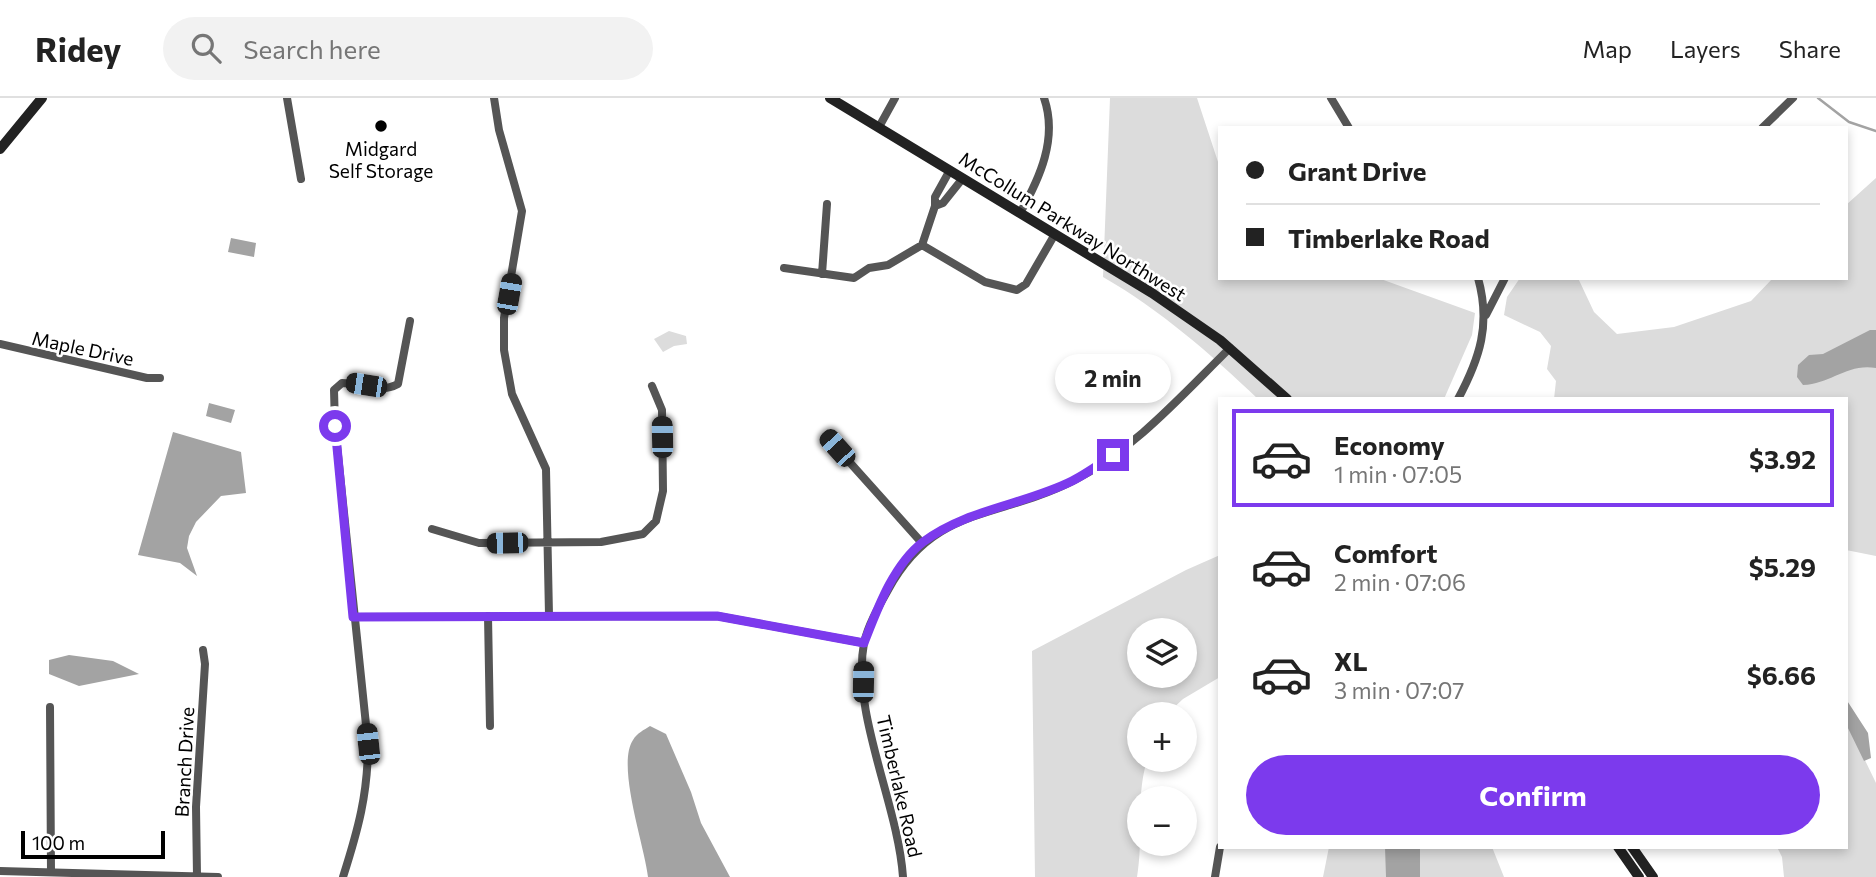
<!DOCTYPE html>
<html lang="en">
<head>
<meta charset="utf-8">
<style>
	:root { --surface:#fff; --page:#f2f2f2; --text:#222; --muted:#767676; --line:#e0e0e0; --accent:#7c3aed }
	body { margin:0; font-family:Commissioner,sans-serif; background:var(--page); color:var(--text); height:100vh; display:flex; flex-direction:column; font-size:26px; white-space:nowrap }
	* { box-sizing:border-box; margin:0 }
	p { font-size:23px; color:var(--muted) }
	.icon { flex:none; width:38px; height:38px; fill:none; stroke:currentColor; stroke-width:2; stroke-linecap:round; stroke-linejoin:round }
	.map { position:relative; flex:1; overflow:hidden }
	.details { position:absolute; left:1218px; top:299px; width:630px; height:452px; display:flex; flex-direction:column; background:var(--surface); border-radius:0px; box-shadow:0 4px 10px #0003 }
	.details>* { flex:none }
	.guide { position:absolute; left:1218px; top:28px; width:630px; height:154px; border-radius:0px; box-shadow:0 4px 10px #0003; display:grid; align-content:center; height:154px; padding:0 28px; background:var(--surface) }
	.buttons { position:absolute; left:1127px; top:520px; display:grid; gap:14px }
	.buttons a { display:grid; place-items:center; width:70px; height:70px; border-radius:50%; background:var(--surface); box-shadow:0 4px 10px #0003; font-size:35px }
	.scale { position:absolute; left:21px; bottom:18px; width:144px; box-sizing:border-box; padding-left:7px; border:4px solid #000; border-top:0; font-size:19px; line-height:24px; white-space:nowrap; color:#000; -webkit-text-stroke:5px #fff; paint-order:stroke }
	.end { position:absolute; width:32px; height:32px; margin:-16px; border:9px solid #7c3aed; background:#fff; box-shadow:0 0 0 4px #fff }
	.from { border-radius:50% }
	.bubble { position:absolute; height:49px; border-radius:24px; background:var(--surface); box-shadow:0 4px 10px #0003; font-size:23px; font-weight:700; line-height:49px; text-align:center }
	.car { position:absolute; width:21px; height:42px; margin:-21px -10px; border-radius:9px; box-shadow:0 0 5px 2px #0007; background:linear-gradient(#222 24%,#8ab4d8 0 40%,#222 0 76%,#8ab4d8 0 86%,#222 0) }
	.guide b { display:flex; align-items:center; gap:24px; height:66px; font-size:26px }
	.guide b+b { border-top:2px solid var(--line) }
	.guide i { width:18px; height:18px; background:var(--text) }
	ul { padding:12px 0 0; list-style:none }
	li { display:flex; align-items:center; gap:21px; height:98px; margin:0 14px 10px; padding:0 14px; border:4px solid transparent; border-radius:0px }
	li div { flex:1 }
	li b { display:block; font-size:26px }
	li em { font-style:normal; font-weight:700 }
	li.current { border-color:var(--accent) }
	li>.icon { width:63px; height:63px; stroke-width:1.5 }
	.cta { display:flex; gap:14px; margin-top:auto; padding:14px 28px }
	.cta a { flex:1; height:80px; border-radius:42px; background:var(--accent); color:#fff; font-size:28px; font-weight:700; line-height:80px; text-align:center }
	header { display:flex; align-items:center; gap:42px; box-sizing:border-box; height:98px; padding:0 35px; background:var(--surface); border-bottom:2px solid var(--line) }
	header strong { font-size:33px }
	nav { display:flex; gap:38px; margin-inline-start:auto; font-size:24px }
	.search { width:490px; height:63px; background:var(--page); display:flex; align-items:center; gap:18px; box-sizing:border-box; padding:0 24px; border-radius:38px; color:var(--muted); font-size:26px }
	.map>svg:first-child { display:block }
	.green { fill:#dcdcdc; fill-rule:evenodd }
	.water { fill:#a3a3a3 }
	.lines { fill:none; stroke-linecap:round; stroke-linejoin:round }
	.stream { stroke:#a3a3a3; stroke-width:2.5 }
	.street { stroke:#555; stroke-width:8 }
	.secondary { stroke:#222; stroke-width:10 }
	.route { stroke:#7c3aed; stroke-width:9 }
	.poi-dot { fill:#000; stroke:#fff; stroke-width:2.5 }
	.labels { text-anchor:middle; dominant-baseline:central; stroke-width:5; stroke-linejoin:round; paint-order:stroke }
	.poi-label { font-size:19px; fill:#000; stroke:#fff }
	.street-label { font-size:19px; fill:#000; stroke:#fff }
</style>
</head>
<body>
<header>
<strong>Ridey</strong>
<div class="search"><svg class="icon" aria-label="search" viewBox="0 0 24 24"><circle cx="10" cy="10" r="6"/><path d="M15 15l6 6"/></svg>Search here</div>
<nav><a>Map</a><a>Layers</a><a>Share</a></nav>
</header>
<div class="map">
<svg width="1876" height="779" viewBox="0 0 1876 779">
	<rect width="100%" height="100%" fill="#fff"/>
	<path class="green" d="M 1110,0 L 1197,0 L 1220,70 L 1220,180 L 1378,180 L 1475,215 L 1472,237 L 1444,301 L 1258,301 C 1211,256 1159,211 1103,179 Z
		M 1876,80 L 1876,458 L 1846,452 L 1846,301 L 1554,301 L 1556,283 L 1547,271 L 1551,248 L 1540,234 L 1504,217 L 1507,199 L 1520,180 L 1578,180 L 1594,214 L 1617,236 L 1674,229 L 1751,203 L 1773,180 L 1846,180 L 1846,107 Z
		M 669,233 L 686,238 L 687,246 L 674,248 L 663,254 L 654,241 Z
		M 1220,457 L 1220,579 L 1183,601 L 1167,616 L 1139,616 L 1139,662 L 1147,662 C 1135,703 1144,739 1137,779 L 1035,779 L 1032,553 L 1186,472 ZM 1139,532 L 1185,532 L 1185,578 L 1139,578 Z
		M 1846,623 L 1876,685 L 1876,779 L 1784,779 L 1782,759 L 1777,749 L 1846,749 Z
		M 1329,749 L 1492,749 L 1504,779 L 1323,779 Z"/>
	<path class="water" d="M 231,140 L 256,145 L 254,159 L 228,154 Z
		M 1870,232 L 1876,232 L 1876,270 C 1847,265 1831,286 1803,287 L 1797,279 L 1798,267 L 1809,257 L 1823,256 Z
		M 209,305 L 235,312 L 231,325 L 206,318 Z
		M 173,334 L 241,354 L 246,395 L 221,398 L 196,424 L 189,438 L 187,450 L 197,478 L 180,465 L 138,457 Z
		M 69,557 L 113,563 L 139,576 L 79,588 L 49,576 L 49,562 Z
		M 1846,601 L 1868,635 L 1871,660 L 1864,663 L 1846,626 Z
		M 650,628 L 666,636 L 691,694 L 701,725 L 730,779 L 648,779 C 645,749 616,667 633,642 C 637,635 644,632 650,628 Z
		M 1385,749 L 1420,749 L 1420,779 L 1386,779 Z"/>
	<g class="lines">
		<path class="stream" d="M 1818,0 L 1849,24 L 1876,33"/>
		<path class="street" d="M 287,0 L 301,81
			M 494,0 L 499,32 L 522,113 L 504,220 L 504,252 L 512,296 L 546,371 L 549,517
			M 1331,0 L 1349,30
			M 879,29 L 895,0
			M 1762,30 L 1793,0
			M 935,108 L 943,105 L 963,80
			M 1020,115 C 1040,80 1058,40 1044,0
			M 922,147 L 985,184 L 1017,192 L 1026,186 L 1055,136
			M 784,170 L 854,180 L 869,170 L 888,167 L 922,147 L 935,108 L 935,99 L 950,72
			M 822,176 L 827,106
			M 1486,217 L 1505,180
			M 0,246 L 147,280 L 160,280
			M 1458,301 C 1480,260 1491,226 1478,180
			M 827,339 L 922,445
			M 432,431 L 479,445 L 601,444 L 643,436 L 656,423 L 663,393 L 662,312 L 652,288
			M 488,518 L 490,628
			M 353,519 L 717,518 L 864,545
			M 50,609 L 51,774
			M 0,773 L 218,779
			M 197,778 L 196,709 L 205,566 L 203,552
			M 343,779 C 358,732 368,696 368,646 L 335,328 L 334,292 L 342,285 C 362,285 380,296 398,286 L 410,223
			M 903,779 C 898,706 851,615 864,545 C 868,527 879,508 888,492 C 934,407 998,421 1073,383 C 1135,351 1181,298 1230,250
			M 1215,779 L 1220,749"/>
		<path class="secondary" d="M 830,0 L 1152,195 L 1220,242 L 1287,301
			M 0,51 L 42,0
			M 1618,749 L 1639,779
			M 1632,749 L 1653,779"/>
	</g>
	<g class="lines">
		<path class="route" d="M 335,328 L 353,519 L 717,518 L 864,545 C 877,512 893,467 923,444 C 967,411 1024,407 1072,383 C 1086,376 1100,366 1113,357"/>
	</g>
	<circle class="poi-dot" cx="381" cy="28" r="7"/>
	<g class="labels">
		<g class="poi-label">
			<text x="381" y="50">Midgard<tspan x="381" dy="22">Self Storage</tspan></text>
		</g>
		<g class="street-label">
			<text transform="translate(1073 128) rotate(32)">McCollum Parkway Northwest</text>
			<text transform="translate(83 250) rotate(12)">Maple Drive</text>
			<text transform="translate(184 664) rotate(-87)">Branch Drive</text>
			<text transform="translate(900 688) rotate(77)">Timberlake Road</text>
		</g>
	</g>
</svg>
<div class="buttons">
<a><svg class="icon" aria-label="layers" viewBox="0 0 24 24"><path d="M12 4l9 5-9 5-9-5zM3 14l9 5 9-5"/></svg></a>
<a>+</a>
<a>−</a>
</div>
<div class="scale">100 m</div>
<i class="end from" style="left:335px;top:328px"></i>
<i class="end" style="left:1113px;top:357px"></i>
<div class="bubble" style="left:1055px;top:256px;width:116px">2 min</div>
<i class="car" style="left:509px;top:196px;rotate:10deg"></i>
<i class="car" style="left:366px;top:287px;rotate:279deg"></i>
<i class="car" style="left:662px;top:339px;rotate:359deg"></i>
<i class="car" style="left:837px;top:350px;rotate:318deg"></i>
<i class="car" style="left:507px;top:445px;rotate:269deg"></i>
<i class="car" style="left:863px;top:584px;rotate:1deg"></i>
<i class="car" style="left:368px;top:646px;rotate:354deg"></i>
<div class="guide">
<b><i class="from"></i>Grant Drive</b>
<b><i></i>Timberlake Road</b>
</div>
<section class="details">
<ul>
<li class="current"><svg class="icon" aria-label="car" viewBox="0 0 24 24"><path d="M5 17H2v-5l4-1 3-4h7l3 4 3 1v5h-3M9 17h6M6 11h13"/><circle cx="7" cy="17" r="2"/><circle cx="17" cy="17" r="2"/></svg><div><b>Economy</b><p>1 min · 07:05</p></div><em>$3.92</em></li>
<li><svg class="icon" aria-label="car" viewBox="0 0 24 24"><path d="M5 17H2v-5l4-1 3-4h7l3 4 3 1v5h-3M9 17h6M6 11h13"/><circle cx="7" cy="17" r="2"/><circle cx="17" cy="17" r="2"/></svg><div><b>Comfort</b><p>2 min · 07:06</p></div><em>$5.29</em></li>
<li><svg class="icon" aria-label="car" viewBox="0 0 24 24"><path d="M5 17H2v-5l4-1 3-4h7l3 4 3 1v5h-3M9 17h6M6 11h13"/><circle cx="7" cy="17" r="2"/><circle cx="17" cy="17" r="2"/></svg><div><b>XL</b><p>3 min · 07:07</p></div><em>$6.66</em></li>
</ul>
<div class="cta"><a>Confirm</a></div>
</section>
</div>
</body>
</html>
